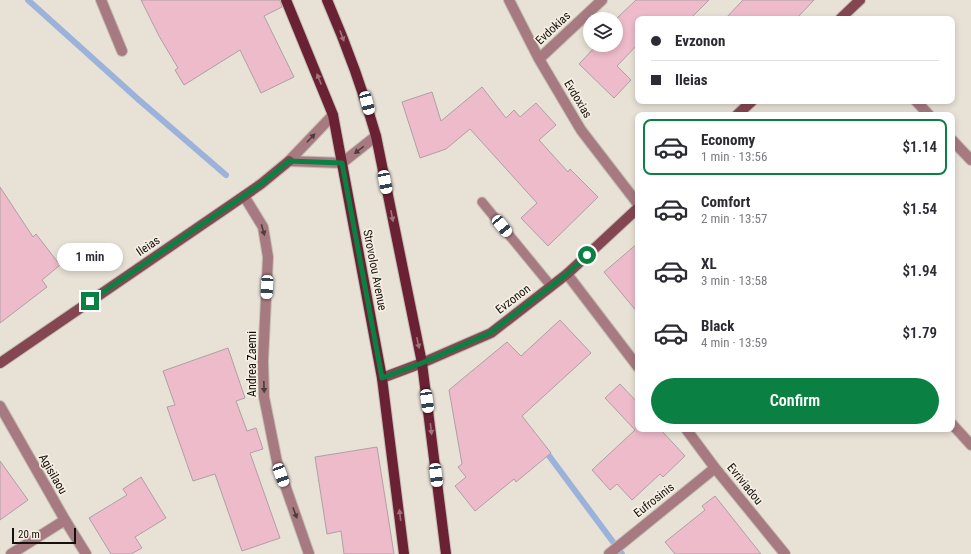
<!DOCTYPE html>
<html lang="en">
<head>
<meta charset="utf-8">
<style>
	:root { --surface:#fff; --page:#f2f2f3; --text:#2b2b33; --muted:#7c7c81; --line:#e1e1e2; --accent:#0b8043 }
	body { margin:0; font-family:"Roboto Condensed",sans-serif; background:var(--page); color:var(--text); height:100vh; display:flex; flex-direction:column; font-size:15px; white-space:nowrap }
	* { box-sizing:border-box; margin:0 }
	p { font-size:13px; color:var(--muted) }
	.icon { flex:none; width:22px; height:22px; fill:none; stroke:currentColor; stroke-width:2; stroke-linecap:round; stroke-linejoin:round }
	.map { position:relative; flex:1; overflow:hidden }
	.drawer { position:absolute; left:635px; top:112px; width:320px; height:320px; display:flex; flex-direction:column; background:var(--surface); border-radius:8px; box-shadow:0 2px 6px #0003 }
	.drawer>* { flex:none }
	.top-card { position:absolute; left:635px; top:16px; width:320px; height:88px; border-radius:8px; box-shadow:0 2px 6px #0003; display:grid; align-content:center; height:88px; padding:0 16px; background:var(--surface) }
	.fabs { position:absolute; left:583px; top:12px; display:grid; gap:8px }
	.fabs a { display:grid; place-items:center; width:40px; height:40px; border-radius:50%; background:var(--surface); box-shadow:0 2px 6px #0003; font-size:20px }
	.scale { position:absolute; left:12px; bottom:10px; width:64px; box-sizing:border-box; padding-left:4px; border:2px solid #14110d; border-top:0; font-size:11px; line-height:14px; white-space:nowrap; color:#14110d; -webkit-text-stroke:3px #f5eee3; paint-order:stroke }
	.end { position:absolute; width:18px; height:18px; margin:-9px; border:5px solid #0b8043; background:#fff; box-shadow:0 0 0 2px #fff }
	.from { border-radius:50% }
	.bubble { position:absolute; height:28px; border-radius:14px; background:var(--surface); box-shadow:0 2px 6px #0003; font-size:13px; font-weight:600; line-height:28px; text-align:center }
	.car { position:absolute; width:12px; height:24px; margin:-12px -6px; border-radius:5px; box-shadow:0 0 3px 1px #0007; background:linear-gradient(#fff 24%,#345 0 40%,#fff 0 76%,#345 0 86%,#fff 0) }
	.top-card b { display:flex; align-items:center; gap:14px; height:38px; font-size:15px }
	.top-card b+b { border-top:1px solid var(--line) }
	.top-card i { width:10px; height:10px; background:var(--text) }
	ul { padding:7px 0 0; list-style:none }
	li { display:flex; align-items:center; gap:12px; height:56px; margin:0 8px 6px; padding:0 8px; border:2px solid transparent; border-radius:8px }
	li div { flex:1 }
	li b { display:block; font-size:15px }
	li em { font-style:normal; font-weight:600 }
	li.on { border-color:var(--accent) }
	li>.icon { width:36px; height:36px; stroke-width:1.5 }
	.primary-button { display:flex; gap:8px; margin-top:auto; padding:8px 16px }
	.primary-button a { flex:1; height:46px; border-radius:24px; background:var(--accent); color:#fff; font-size:16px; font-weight:600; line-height:46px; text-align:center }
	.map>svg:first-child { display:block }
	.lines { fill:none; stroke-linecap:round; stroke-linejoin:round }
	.stream { stroke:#9bb3da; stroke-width:6 }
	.building { fill:#eebbcb; stroke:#aea0a4 }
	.lane-casing { stroke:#c2bcb2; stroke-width:11 }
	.street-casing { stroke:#c2bcb2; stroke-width:12 }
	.secondary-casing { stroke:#c2bcb2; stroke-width:12 }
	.primary-casing { stroke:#c2bcb2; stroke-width:12 }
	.lane { stroke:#a67a80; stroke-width:9 }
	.street { stroke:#a67a80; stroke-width:10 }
	.secondary { stroke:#844752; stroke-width:10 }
	.primary { stroke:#6a2133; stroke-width:10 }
	.oneway { fill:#a27379 }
	.oneway2 { fill:#4e3b3b }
	.route { stroke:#0b8043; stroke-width:5 }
	.labels { text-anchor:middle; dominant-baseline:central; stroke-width:3.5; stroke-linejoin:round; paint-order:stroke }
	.street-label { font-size:12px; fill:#14110d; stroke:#f5eee3 }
</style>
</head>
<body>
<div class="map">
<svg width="971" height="554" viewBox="0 0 971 554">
	<rect width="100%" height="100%" fill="#e8e1d6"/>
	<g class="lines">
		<path class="stream" d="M 28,0 L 139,100 L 226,175
			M 544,449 L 622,554"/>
	</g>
	<path class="building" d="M 141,0 L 280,0 L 282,7 L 264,16 L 294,77 L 261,93 L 240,50 L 184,85 L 175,70 L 178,68 L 159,36 Z
		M 636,0 L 709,0 L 690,19 L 638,19 L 638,44 L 617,66 L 631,80 L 614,98 L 579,64 L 597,45 L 616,45 L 616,19 Z
		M 743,0 L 814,0 L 796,19 L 725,19 Z
		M 482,87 L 506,118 L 514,110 L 520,117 L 536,103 L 556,125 L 539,140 L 568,172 L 570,169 L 598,197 L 548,246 L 521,218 L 537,203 L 470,129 L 446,149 L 420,158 L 402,102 L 432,92 L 441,121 Z
		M 0,187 L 33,237 L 36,234 L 60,265 L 42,280 L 47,287 L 0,323 Z
		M 638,243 L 638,313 L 604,272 Z
		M 560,320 L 591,353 L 522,416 L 551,453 L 516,482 L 514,479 L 475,511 L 455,486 L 466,477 L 458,467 L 462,464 L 449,390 L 507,342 L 521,356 Z
		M 228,348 L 245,398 L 236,401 L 247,431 L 256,428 L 263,449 L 250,453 L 280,538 L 242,551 L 215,474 L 193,481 L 167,407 L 175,405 L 163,371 Z
		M 620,384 L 638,403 L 638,429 L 660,429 L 685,456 L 663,477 L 660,474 L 632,500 L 617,484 L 610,490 L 592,470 L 635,430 L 605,398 Z
		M 377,447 L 394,554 L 344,554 L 341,531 L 327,534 L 315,457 Z
		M 0,461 L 28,500 L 0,520 Z
		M 141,477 L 166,518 L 135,537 L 142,548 L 131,554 L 111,554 L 89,518 L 127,495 L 123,489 Z
		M 715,496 L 761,554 L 675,554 L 665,542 L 705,510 L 702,506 Z"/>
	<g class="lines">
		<g class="lane-casing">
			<path id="lane" d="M 482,202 L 551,286"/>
		</g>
		<g class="street-casing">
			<path id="street" d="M 101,0 L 122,51
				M 509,0 L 539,59 L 581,130 L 638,204
				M 539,59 L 602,0
				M 916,101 L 929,115
				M 952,140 L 971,160
				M 289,161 L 342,163 L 376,136
				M 289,161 L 333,115
				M 244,196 L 263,227 L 268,257 L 263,361 L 264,397 L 277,462 L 309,554
				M 567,274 L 638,367
				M 0,406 L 65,520 L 86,554
				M 952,424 L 971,445
				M 686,429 L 715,468 L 785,554
				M 11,554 L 65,520
				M 609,554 L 715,468"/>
		</g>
		<g class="secondary-casing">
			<path id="secondary" d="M 840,19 L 860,0
				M 737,115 L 752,101
				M 0,363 L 244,196 L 261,184 L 289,161
				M 382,378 L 422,363 L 491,333 L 567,274 L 638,208"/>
		</g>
		<g class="primary-casing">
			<path id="primary" d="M 286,0 L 333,115 L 382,378 L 404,554
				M 327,0 C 346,44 363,90 376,136 L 422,363 L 446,554"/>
		</g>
		<use href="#lane" class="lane"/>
		<use href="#street" class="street"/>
		<use href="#secondary" class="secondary"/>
		<use href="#primary" class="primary"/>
	</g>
	<defs><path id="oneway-solid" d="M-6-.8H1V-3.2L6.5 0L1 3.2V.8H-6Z"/></defs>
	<g class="oneway">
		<use href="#oneway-solid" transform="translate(342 36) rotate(70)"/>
		<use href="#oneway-solid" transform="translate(319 79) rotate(-112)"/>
		<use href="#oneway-solid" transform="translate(392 216) rotate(79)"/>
		<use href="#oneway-solid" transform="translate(418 343) rotate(78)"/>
		<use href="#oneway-solid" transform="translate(431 429) rotate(83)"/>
		<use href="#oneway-solid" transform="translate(400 515) rotate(-97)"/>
	</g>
	<g class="oneway2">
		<use href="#oneway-solid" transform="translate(311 138) rotate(-46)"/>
		<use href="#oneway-solid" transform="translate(359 150) rotate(142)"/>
		<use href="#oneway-solid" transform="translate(263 230) rotate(74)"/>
		<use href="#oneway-solid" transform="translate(264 387) rotate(88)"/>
		<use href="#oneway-solid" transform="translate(295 513) rotate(70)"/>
	</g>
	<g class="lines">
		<path class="route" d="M 90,301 L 261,184 L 289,161 L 342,163 L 382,378 L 422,363 L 490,333 L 567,274 L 587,255"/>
	</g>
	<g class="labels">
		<g class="street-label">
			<text transform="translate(553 28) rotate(-43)">Evdokias</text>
			<text transform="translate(578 99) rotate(59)">Evdoxias</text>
			<text transform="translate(148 246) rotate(-34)">Ileias</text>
			<text transform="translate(375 270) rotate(79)">Strovolou Avenue</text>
			<text transform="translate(513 299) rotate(-37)">Evzonon</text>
			<text transform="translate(252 364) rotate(-90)">Andrea Zaemi</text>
			<text transform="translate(53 474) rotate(60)">Agisilaou</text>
			<text transform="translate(745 484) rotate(51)">Evriviadou</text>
			<text transform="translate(654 500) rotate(-38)">Eufrosinis</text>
		</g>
	</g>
</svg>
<div class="fabs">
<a><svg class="icon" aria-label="layers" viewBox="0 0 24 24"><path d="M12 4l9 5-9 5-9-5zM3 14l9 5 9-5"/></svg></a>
</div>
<div class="scale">20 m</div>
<i class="end from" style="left:587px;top:255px"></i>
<i class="end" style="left:90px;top:301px"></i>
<div class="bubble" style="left:57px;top:243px;width:66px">1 min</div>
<i class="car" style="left:367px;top:103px;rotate:165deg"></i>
<i class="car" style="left:385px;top:182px;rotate:169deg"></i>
<i class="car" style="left:502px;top:226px;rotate:141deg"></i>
<i class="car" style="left:267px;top:287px;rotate:183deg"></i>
<i class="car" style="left:427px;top:401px;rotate:172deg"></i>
<i class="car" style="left:281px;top:475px;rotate:160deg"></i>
<i class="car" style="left:436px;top:475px;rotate:173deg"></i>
<div class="top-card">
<b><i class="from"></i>Evzonon</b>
<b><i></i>Ileias</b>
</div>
<section class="drawer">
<ul>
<li class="on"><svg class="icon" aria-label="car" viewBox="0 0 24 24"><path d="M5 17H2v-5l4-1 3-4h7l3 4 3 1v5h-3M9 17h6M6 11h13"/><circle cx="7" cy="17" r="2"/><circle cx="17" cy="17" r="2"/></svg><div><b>Economy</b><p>1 min · 13:56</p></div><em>$1.14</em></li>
<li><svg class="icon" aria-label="car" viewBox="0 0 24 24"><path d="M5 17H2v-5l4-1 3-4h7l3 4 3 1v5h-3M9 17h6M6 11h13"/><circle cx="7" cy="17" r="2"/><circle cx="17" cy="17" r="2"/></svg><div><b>Comfort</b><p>2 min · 13:57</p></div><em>$1.54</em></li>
<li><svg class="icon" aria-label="car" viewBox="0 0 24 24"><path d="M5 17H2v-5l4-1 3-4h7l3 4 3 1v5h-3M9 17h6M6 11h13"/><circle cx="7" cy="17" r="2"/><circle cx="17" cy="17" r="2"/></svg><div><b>XL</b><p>3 min · 13:58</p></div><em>$1.94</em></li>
<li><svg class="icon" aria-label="car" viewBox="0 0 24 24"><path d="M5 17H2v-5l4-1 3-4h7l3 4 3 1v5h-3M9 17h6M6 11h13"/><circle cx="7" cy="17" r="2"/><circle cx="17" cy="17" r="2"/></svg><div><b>Black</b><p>4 min · 13:59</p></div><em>$1.79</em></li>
</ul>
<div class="primary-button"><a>Confirm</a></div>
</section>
</div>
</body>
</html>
